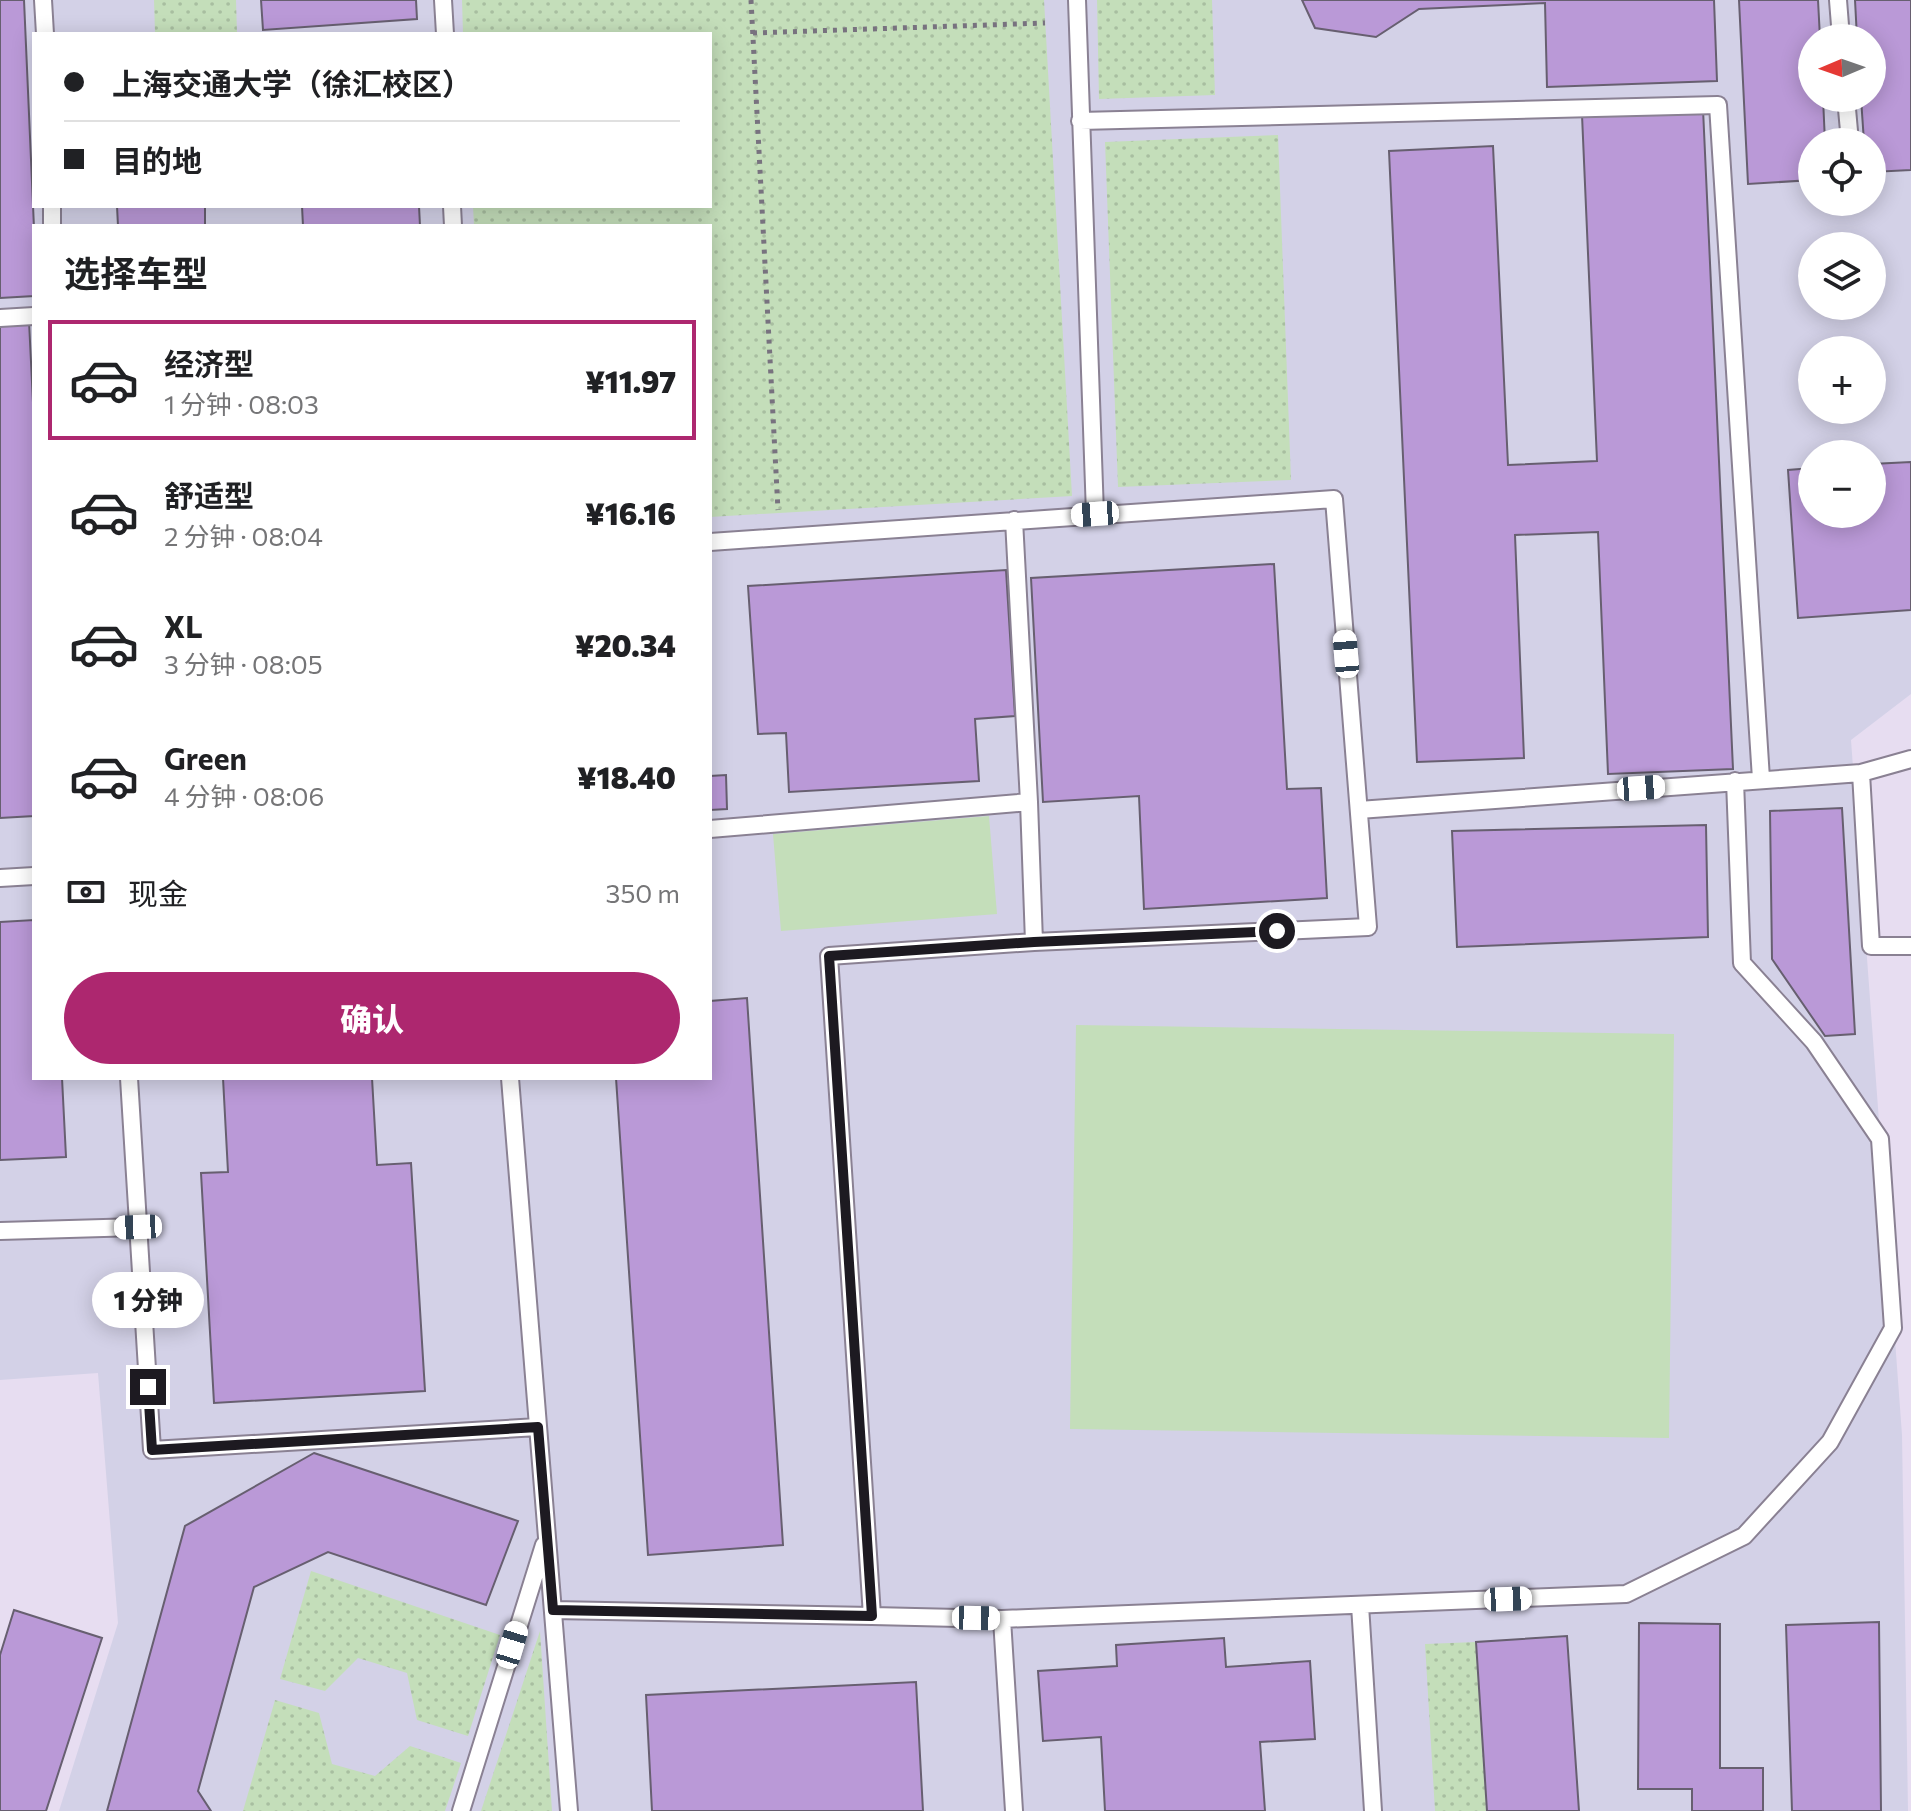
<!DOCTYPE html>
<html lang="zh">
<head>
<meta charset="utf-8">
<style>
	:root { --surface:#fff; --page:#f2f2f2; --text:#202124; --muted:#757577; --line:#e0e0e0; --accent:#ad276f }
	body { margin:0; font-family:Commissioner,"Noto Sans SC",sans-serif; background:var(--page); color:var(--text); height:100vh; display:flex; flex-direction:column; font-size:30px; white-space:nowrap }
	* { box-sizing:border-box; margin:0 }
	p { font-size:26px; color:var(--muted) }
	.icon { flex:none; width:44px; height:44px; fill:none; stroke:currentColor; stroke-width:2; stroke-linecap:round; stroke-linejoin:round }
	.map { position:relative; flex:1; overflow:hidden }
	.side { position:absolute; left:32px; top:224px; width:680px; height:856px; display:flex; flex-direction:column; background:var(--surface); border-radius:0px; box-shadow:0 4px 20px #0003 }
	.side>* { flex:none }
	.top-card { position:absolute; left:32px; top:32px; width:680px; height:176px; border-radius:0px; box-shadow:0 4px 20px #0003; display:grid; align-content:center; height:176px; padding:0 32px; background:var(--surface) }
	.needle { width:52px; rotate:268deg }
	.fabs { position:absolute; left:1798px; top:24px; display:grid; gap:16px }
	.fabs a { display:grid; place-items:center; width:88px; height:88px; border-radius:50%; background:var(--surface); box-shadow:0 4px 20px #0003; font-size:40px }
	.end { position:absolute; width:36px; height:36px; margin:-18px; border:10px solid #1d1a21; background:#fff; box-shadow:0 0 0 4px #fff }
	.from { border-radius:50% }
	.bubble { position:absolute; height:56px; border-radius:28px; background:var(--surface); box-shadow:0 4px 20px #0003; font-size:26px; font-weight:800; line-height:56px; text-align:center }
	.car { position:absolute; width:24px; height:48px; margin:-24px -12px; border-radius:10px; box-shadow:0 0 6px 2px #0007; background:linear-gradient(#fff 24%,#345 0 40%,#fff 0 76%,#345 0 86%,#fff 0) }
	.top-card b { display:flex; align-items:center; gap:28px; height:76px; font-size:30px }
	.top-card b+b { border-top:2px solid var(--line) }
	.top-card i { width:20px; height:20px; background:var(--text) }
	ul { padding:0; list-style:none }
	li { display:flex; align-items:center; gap:24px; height:120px; margin:0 16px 12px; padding:0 16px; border:4px solid transparent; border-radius:0px }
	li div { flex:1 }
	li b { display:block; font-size:30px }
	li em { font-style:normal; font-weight:800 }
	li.on { border-color:var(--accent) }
	li>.icon { width:72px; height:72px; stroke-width:1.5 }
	h2 { padding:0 32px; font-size:36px; line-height:96px }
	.pay { display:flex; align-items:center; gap:20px; height:88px; padding:0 32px; font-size:30px }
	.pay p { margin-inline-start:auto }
	.action { display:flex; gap:16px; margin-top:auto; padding:16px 32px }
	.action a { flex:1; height:92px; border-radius:48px; background:var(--accent); color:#fff; font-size:32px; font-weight:800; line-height:92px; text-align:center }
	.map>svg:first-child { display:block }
	.education { fill:#d3d1e7; fill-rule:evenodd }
	.green { fill:url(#green-dots) }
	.pitch { fill:#c4deba }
	.building { fill:#ba99d7; stroke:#675f70; stroke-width:2 }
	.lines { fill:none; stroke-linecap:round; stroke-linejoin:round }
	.service-casing { stroke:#8a8193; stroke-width:20 }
	.path { stroke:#78727f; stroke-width:5; stroke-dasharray:4 6; stroke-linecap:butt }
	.service { stroke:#fff; stroke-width:16 }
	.route { stroke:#1d1a21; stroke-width:10 }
</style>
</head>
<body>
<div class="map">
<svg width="1911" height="1811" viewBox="0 0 1911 1811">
	<defs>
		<pattern id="green-dots" width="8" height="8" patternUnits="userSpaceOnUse" patternTransform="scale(2)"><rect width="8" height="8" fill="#c4deba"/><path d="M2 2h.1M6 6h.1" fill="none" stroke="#a8bea0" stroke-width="1.8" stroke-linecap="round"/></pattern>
	</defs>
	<rect width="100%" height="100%" fill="#e7ddf1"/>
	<path class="education" d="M 0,0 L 1911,0 L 1911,694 L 1851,740 L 1902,1435 L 1908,1811 L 59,1811 L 118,1623 L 98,1373 L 0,1380 ZM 34,34 L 710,34 L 710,206 L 34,206 ZM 1812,38 L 1872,38 L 1872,98 L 1812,98 ZM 1812,142 L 1872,142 L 1872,202 L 1812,202 ZM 34,226 L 710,226 L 710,1078 L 34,1078 ZM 1812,246 L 1872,246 L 1872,306 L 1812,306 ZM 1812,350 L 1872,350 L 1872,410 L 1812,410 ZM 1812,454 L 1872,454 L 1872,514 L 1812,514 Z"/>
	<path class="green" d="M 154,0 L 236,0 L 237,33 L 155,34 Z
		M 462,0 L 1044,0 L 1072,496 L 710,517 L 710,226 L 474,226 L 473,206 L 710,206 L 710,34 L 463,34 Z
		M 1097,0 L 1212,0 L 1215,95 L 1099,99 Z
		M 1278,135 L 1291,480 L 1118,487 L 1105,142 Z
		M 311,1571 L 500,1635 L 468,1736 L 417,1720 L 407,1673 L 358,1658 L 325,1691 L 280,1679 Z
		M 540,1631 L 552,1811 L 481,1811 Z
		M 1476,1642 L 1487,1811 L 1435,1811 L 1425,1644 Z
		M 275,1700 L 319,1713 L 332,1764 L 375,1776 L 410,1746 L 461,1763 L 445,1811 L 243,1811 Z"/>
	<path class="pitch" d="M 989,816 L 997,914 L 781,931 L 773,834 Z
		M 1076,1025 L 1674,1034 L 1669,1438 L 1070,1429 Z"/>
	<path class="building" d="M 0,0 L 24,0 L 34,228 L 34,296 L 0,298 Z
		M 261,0 L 416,0 L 417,19 L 263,30 Z
		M 1302,0 L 1714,0 L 1717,81 L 1547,87 L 1545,3 L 1419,9 L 1376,37 L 1315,28 Z
		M 1739,0 L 1818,0 L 1820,38 L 1812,38 L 1812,98 L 1823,98 L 1825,142 L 1812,142 L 1812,180 L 1748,184 Z
		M 1855,0 L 1911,0 L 1911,170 L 1872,172 L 1872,142 L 1864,142 L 1861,98 L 1872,98 L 1872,38 L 1857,38 Z
		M 1703,109 L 1733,769 L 1608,774 L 1598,532 L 1515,535 L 1524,758 L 1417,762 L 1389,151 L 1493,146 L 1508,465 L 1597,461 L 1582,115 Z
		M 117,206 L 205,206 L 205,226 L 118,226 Z
		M 302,206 L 419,206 L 420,226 L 303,226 Z
		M 29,321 L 34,423 L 34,816 L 0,818 L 0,323 Z
		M 1911,462 L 1911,610 L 1798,618 L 1788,470 L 1812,468 L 1812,514 L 1872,514 L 1872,464 Z
		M 1274,564 L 1287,789 L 1321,788 L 1327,898 L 1144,909 L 1139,796 L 1043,802 L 1031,578 Z
		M 1006,570 L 1015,716 L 975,719 L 979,781 L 789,792 L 786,733 L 758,734 L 748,586 Z
		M 726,775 L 727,809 L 710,810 L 710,776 Z
		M 1842,808 L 1855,1034 L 1825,1036 L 1772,959 L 1770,811 Z
		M 1706,825 L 1708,937 L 1457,947 L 1452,831 Z
		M 34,920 L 34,1078 L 62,1078 L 66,1157 L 0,1160 L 0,922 Z
		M 747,998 L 783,1545 L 648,1555 L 616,1078 L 710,1078 L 710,1001 Z
		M 223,1078 L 372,1078 L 377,1165 L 411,1163 L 425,1391 L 214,1403 L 201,1173 L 228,1172 Z
		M 314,1453 L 518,1521 L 486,1605 L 328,1552 L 254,1587 L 198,1791 L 211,1811 L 107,1811 L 185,1526 Z
		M 14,1610 L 102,1638 L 46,1811 L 0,1811 L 0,1655 Z
		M 1879,1622 L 1881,1811 L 1792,1811 L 1786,1625 Z
		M 1639,1623 L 1720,1624 L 1720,1768 L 1763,1768 L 1763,1811 L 1692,1811 L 1692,1789 L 1638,1789 Z
		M 1567,1636 L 1579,1811 L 1487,1811 L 1476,1642 Z
		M 1224,1638 L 1226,1667 L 1310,1661 L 1315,1739 L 1260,1742 L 1265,1811 L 1105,1811 L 1101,1737 L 1043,1741 L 1038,1671 L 1117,1666 L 1116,1645 Z
		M 916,1682 L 923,1811 L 652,1811 L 646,1695 Z"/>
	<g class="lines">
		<g class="service-casing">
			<path id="service" d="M 43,0 L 45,34
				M 443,0 L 445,34
				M 1077,0 L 1095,514
				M 1838,0 L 1841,38
				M 1846,98 L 1850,142
				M 1080,121 L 1718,105 L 1761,779
				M 52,206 L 52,226
				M 452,206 L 453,226
				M 0,318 L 34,316
				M 1014,520 L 1029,802
				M 710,542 L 1334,499 L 1368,927 L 1034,942
				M 1861,773 L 1911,759
				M 1359,810 L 1861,773 L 1871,946 L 1911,946
				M 710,829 L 1029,802 L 1034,942 L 829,956 L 872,1616 L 1002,1619
				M 0,878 L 34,876
				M 129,1078 L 152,1450 L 538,1427
				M 510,1078 L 569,1811
				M 0,1231 L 138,1227
				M 1360,1605 L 1373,1811
				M 553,1610 L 872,1616
				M 461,1811 L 544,1545
				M 1014,1811 L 1002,1619 L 1626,1594 L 1744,1536 L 1830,1442 L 1893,1328 L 1880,1139 L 1814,1042 L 1742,963 L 1735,781"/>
		</g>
		<path class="path" d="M 751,0 L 778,510
			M 753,33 L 1045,23"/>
		<use href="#service" class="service"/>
	</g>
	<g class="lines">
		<path class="route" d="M 148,1387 L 152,1450 L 538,1427 L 553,1610 L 872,1616 L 829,956 L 1034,942 L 1277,931"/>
	</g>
</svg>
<div class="fabs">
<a><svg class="needle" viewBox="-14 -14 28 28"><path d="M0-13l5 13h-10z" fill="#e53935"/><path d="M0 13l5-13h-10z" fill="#757577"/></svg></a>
<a><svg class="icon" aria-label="locate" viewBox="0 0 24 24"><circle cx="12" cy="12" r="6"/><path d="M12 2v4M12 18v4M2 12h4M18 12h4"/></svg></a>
<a><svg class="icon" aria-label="layers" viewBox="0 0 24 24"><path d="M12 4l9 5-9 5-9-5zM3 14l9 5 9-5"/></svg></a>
<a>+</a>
<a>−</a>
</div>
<i class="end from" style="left:1277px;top:931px"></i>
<i class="end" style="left:148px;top:1387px"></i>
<div class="bubble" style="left:92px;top:1272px;width:112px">1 分钟</div>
<i class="car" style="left:1095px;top:514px;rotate:266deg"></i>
<i class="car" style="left:1346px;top:654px;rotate:355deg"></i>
<i class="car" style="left:1641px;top:788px;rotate:86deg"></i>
<i class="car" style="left:138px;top:1227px;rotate:268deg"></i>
<i class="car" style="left:1508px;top:1599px;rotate:88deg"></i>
<i class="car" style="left:976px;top:1618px;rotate:91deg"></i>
<i class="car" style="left:512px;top:1645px;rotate:17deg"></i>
<div class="top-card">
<b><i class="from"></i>上海交通大学（徐汇校区）</b>
<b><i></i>目的地</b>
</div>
<section class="side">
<h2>选择车型</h2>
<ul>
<li class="on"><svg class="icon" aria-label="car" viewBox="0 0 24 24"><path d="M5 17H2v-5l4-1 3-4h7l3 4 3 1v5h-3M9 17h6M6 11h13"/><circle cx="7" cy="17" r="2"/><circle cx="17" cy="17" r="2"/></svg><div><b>经济型</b><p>1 分钟 · 08:03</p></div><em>¥11.97</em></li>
<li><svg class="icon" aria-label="car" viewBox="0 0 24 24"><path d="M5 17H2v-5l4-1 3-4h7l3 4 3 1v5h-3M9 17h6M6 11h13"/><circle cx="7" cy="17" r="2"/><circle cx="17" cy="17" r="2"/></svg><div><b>舒适型</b><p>2 分钟 · 08:04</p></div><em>¥16.16</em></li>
<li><svg class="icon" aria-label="car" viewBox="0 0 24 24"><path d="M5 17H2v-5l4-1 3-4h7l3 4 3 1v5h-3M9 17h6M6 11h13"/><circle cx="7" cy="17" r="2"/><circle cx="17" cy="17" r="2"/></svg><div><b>XL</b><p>3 分钟 · 08:05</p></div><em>¥20.34</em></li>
<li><svg class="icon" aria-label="car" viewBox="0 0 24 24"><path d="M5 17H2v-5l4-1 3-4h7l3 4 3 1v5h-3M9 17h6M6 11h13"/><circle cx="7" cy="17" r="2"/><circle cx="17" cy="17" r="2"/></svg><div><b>Green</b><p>4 分钟 · 08:06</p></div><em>¥18.40</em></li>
</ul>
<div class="pay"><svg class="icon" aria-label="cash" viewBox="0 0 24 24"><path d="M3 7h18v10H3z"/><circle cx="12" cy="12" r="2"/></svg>现金<p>350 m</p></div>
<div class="action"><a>确认</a></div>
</section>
</div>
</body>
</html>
